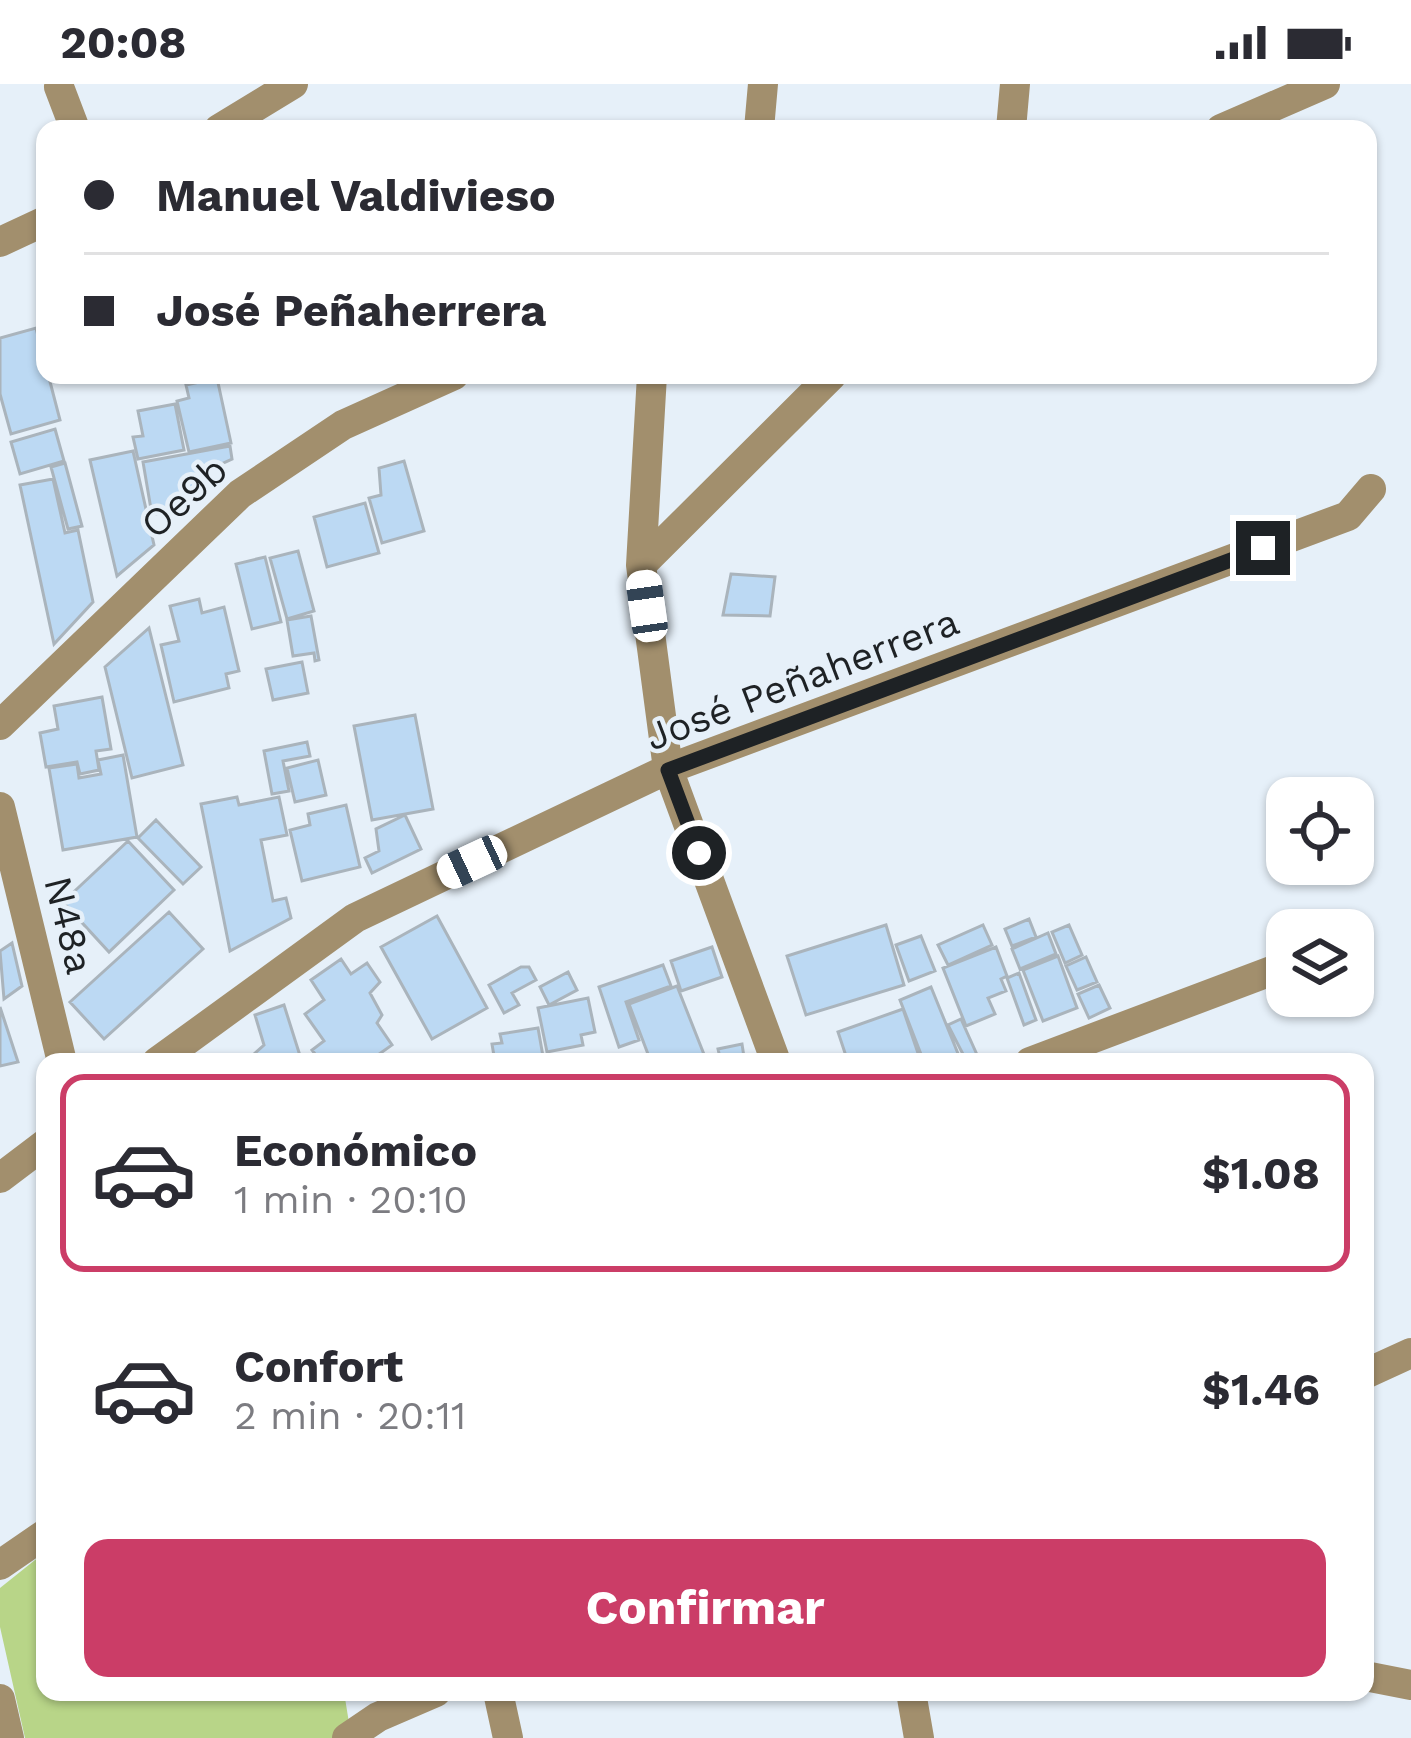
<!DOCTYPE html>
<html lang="es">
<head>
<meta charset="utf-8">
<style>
	:root { --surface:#fff; --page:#f7f7f7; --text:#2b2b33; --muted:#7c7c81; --line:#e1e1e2; --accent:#cb3d67 }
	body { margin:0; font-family:"Work Sans",sans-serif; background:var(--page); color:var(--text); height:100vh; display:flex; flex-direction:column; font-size:45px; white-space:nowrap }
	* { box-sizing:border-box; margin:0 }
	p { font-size:39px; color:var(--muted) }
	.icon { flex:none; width:66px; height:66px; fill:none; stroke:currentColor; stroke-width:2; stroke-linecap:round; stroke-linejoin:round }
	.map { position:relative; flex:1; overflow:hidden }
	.panel { position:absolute; left:36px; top:969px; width:1338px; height:648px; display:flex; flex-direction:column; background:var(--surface); border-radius:24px; box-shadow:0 3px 9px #0004 }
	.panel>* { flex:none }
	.guide { position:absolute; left:36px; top:36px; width:1341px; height:264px; border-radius:24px; box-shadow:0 3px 9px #0004; display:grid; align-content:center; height:264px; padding:0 48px; background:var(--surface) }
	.tools { position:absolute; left:1266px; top:693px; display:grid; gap:24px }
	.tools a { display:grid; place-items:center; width:108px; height:108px; border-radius:24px; background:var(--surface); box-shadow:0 3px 9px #0004; font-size:60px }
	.end { position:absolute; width:54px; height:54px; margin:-27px; border:15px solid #1e2225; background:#fff; box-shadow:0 0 0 6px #fff }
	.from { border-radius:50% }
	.car { position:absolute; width:36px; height:72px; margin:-36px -18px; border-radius:15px; box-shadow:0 0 9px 3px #0007; background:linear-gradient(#fff 24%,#345 0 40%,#fff 0 76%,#345 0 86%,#fff 0) }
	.guide b { display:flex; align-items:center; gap:42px; height:114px; font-size:45px }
	.guide b+b { border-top:3px solid var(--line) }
	.guide i { width:30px; height:30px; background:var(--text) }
	ul { padding:21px 0 0; list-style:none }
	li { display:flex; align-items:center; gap:36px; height:198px; margin:0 24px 18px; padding:0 24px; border:6px solid transparent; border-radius:24px }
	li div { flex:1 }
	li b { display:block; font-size:45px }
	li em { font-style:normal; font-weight:700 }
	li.active { border-color:var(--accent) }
	li>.icon { width:108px; height:108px; stroke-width:1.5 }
	.action { display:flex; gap:24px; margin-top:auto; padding:24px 48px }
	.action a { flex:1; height:138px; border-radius:24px; background:var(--accent); color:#fff; font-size:48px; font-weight:700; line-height:138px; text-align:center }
	.status { display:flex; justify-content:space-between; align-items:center; height:84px; padding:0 60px; background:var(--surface); direction:ltr }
	.status svg { height:33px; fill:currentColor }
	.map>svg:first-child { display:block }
	.green { fill:#b8d588 }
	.building { fill:#bcd9f3; stroke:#aab4bc; stroke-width:3 }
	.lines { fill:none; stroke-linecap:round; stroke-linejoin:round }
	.minor { stroke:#a28f6d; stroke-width:30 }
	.route { stroke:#1e2225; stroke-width:15 }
	.labels { text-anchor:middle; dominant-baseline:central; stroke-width:9; stroke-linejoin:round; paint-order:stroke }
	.street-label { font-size:39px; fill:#1e2225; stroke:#e6f0f9 }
</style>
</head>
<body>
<div class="status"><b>20:08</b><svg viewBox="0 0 49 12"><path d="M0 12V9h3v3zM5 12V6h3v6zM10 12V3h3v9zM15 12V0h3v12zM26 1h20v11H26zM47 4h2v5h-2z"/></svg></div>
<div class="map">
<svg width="1411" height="1654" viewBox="0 0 1411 1654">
	<rect width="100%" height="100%" fill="#e6f0f9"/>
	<path class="green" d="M 45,1468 L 45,1608 L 344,1608 L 350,1645 L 336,1654 L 25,1654 L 0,1543 L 0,1504 Z"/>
	<path class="building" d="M 36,244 L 60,336 L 11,350 L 0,310 L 0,254 Z
		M 217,294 L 231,359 L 189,368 L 177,317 L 189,314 L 186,301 Z
		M 175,320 L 184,366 L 138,375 L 133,353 L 143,352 L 138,327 Z
		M 55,345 L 64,377 L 20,390 L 11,358 Z
		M 230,362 L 232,375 L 206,387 L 206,397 L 182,409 L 185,425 L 152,431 L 143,378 Z
		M 133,367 L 154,461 L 117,492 L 90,376 Z
		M 404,377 L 424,447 L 382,459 L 369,414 L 381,411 L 379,384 Z
		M 65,379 L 82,442 L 68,445 L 51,383 Z
		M 53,395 L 65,449 L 78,446 L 93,518 L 54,560 L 20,401 Z
		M 365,419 L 379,469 L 327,483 L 314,433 Z
		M 298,467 L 314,527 L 287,535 L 270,474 Z
		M 265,473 L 281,538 L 252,545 L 236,480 Z
		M 731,490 L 775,493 L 770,532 L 723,531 Z
		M 199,515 L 202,529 L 224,523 L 239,587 L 226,590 L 229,604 L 174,618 L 161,561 L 179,557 L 170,522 Z
		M 311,532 L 319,576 L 315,577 L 314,569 L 293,572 L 287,536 Z
		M 149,544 L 183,681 L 132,694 L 105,583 Z
		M 302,578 L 308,609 L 273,616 L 266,585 Z
		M 102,613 L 111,665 L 96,667 L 99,686 L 80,690 L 77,678 L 46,683 L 40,649 L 58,645 L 54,622 Z
		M 415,631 L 433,725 L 372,736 L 354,642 Z
		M 307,658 L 310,672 L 283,677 L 289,707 L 272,710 L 264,667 Z
		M 123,671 L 137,753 L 63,766 L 49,684 L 77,680 L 79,694 L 101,690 L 98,676 Z
		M 318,676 L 326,711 L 295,718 L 287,684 Z
		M 237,713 L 239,721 L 279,713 L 287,751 L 261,756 L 273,817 L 286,814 L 291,834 L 230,867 L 201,720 Z
		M 346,721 L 360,783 L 302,797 L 290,746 L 310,741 L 308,730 Z
		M 405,731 L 421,765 L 372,789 L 365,774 L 379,767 L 376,745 Z
		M 156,736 L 201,783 L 183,800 L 138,754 Z
		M 128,757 L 174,806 L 109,868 L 63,818 Z
		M 169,828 L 203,865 L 104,955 L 70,918 Z
		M 437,832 L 487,924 L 432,955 L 381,863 Z
		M 1029,835 L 1036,853 L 1012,862 L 1005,845 Z
		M 886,841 L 904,901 L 806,931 L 787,872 Z
		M 983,841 L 992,861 L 948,881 L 938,861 Z
		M 1069,841 L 1082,871 L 1065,879 L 1052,848 Z
		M 1048,849 L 1056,870 L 1020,885 L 1012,865 Z
		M 921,852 L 935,887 L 909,897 L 896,861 Z
		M 12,859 L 22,902 L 4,915 L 0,867 Z
		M 712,863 L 722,893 L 681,907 L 671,877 Z
		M 996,863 L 1007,892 L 1001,895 L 1006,907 L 988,914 L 995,930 L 966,942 L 943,884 Z
		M 1058,872 L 1077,924 L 1043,937 L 1023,886 Z
		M 1086,873 L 1097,898 L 1077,906 L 1066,882 Z
		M 341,875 L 351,890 L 367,879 L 380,898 L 370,909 L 382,931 L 377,939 L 392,961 L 368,978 L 321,978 L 312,966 L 324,957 L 305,930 L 324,916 L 311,896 Z
		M 663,881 L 671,902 L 626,918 L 639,956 L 619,963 L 599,903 Z
		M 521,883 L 529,883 L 536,896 L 512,909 L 519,921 L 504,929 L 489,901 Z
		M 568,888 L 577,906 L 549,921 L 540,903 Z
		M 1019,889 L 1036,936 L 1024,941 L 1007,894 Z
		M 1099,901 L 1110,924 L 1089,934 L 1078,910 Z
		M 677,902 L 707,978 L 651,978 L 629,920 Z
		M 931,903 L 961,977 L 958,978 L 924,978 L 900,916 Z
		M 588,914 L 595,948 L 581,951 L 583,961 L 547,968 L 538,924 Z
		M 284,921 L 302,978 L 245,978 L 264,961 L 255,931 Z
		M 0,923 L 18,978 L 0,982 Z
		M 903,925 L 921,978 L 848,978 L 838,948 Z
		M 961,935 L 978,973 L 967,978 L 948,941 Z
		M 538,944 L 544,978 L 495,978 L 492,960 L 502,959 L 500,950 Z
		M 742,960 L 744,973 L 721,978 L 718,965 Z"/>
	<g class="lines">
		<path class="minor" d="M 59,3 L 75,45
			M 219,45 L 293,0
			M 759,45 L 763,0
			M 1011,45 L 1015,0
			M 1221,45 L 1325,0
			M 0,158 L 45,137
			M 652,291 L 641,481 L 668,685 L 776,978
			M 641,481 L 832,291
			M 0,641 L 240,410 L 343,341 L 454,291
			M 0,723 L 62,978
			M 157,978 L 355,834 L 668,685 L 1348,432 L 1371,405
			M 1030,978 L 1287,881
			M 0,1094 L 45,1060
			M 1365,1290 L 1411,1269
			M 0,1481 L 45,1450
			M 1365,1592 L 1411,1601
			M 498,1608 L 508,1654
			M 911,1608 L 919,1654
			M 0,1615 L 9,1654
			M 347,1654 L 378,1633 L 436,1608"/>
	</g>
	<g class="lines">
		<path class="route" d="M 699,769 L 668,686 L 1263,464"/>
	</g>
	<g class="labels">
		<g class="street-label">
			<text transform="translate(184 413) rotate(-42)">Oe9b</text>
			<text transform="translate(802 595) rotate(-21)">José Peñaherrera</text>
			<text transform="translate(69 841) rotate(76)">N48a</text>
		</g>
	</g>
</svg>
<div class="tools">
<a><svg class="icon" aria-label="locate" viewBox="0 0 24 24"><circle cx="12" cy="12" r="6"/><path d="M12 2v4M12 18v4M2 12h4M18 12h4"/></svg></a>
<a><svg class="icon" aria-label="layers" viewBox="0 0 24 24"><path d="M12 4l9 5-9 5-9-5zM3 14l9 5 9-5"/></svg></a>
</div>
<i class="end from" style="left:699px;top:769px"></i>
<i class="end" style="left:1263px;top:464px"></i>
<i class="car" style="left:647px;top:522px;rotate:352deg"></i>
<i class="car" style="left:472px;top:778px;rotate:245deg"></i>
<div class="guide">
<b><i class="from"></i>Manuel Valdivieso</b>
<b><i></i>José Peñaherrera</b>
</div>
<section class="panel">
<ul>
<li class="active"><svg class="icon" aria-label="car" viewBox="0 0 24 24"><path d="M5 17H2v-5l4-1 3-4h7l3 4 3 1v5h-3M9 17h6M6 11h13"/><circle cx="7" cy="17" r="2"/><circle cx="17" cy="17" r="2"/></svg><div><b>Económico</b><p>1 min · 20:10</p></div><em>$1.08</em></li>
<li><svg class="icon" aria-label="car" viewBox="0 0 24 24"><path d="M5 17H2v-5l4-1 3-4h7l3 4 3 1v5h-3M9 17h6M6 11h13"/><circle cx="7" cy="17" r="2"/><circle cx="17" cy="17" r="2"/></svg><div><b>Confort</b><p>2 min · 20:11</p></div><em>$1.46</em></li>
</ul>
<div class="action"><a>Confirmar</a></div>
</section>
</div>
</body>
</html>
